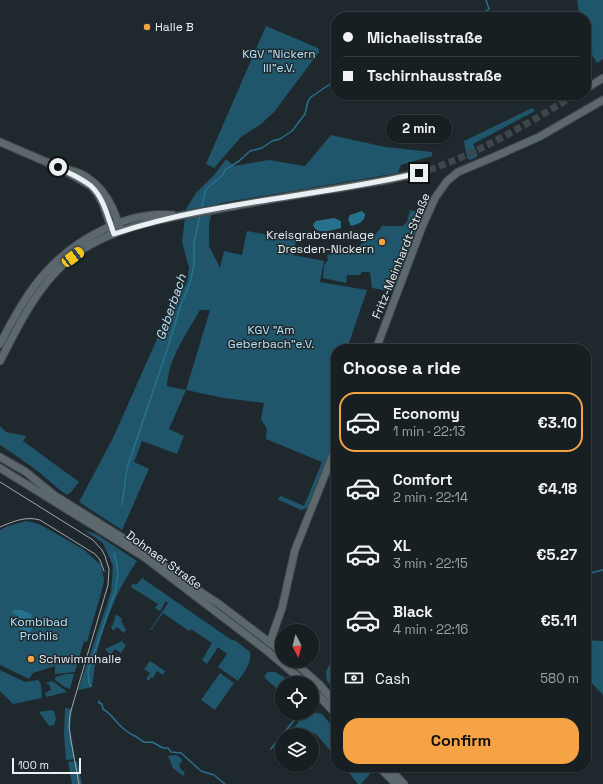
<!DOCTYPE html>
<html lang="en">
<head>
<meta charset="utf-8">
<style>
	:root { --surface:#171f22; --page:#20272a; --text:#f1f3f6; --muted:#9ea2a5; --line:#363d40; --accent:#f5a345 }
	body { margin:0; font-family:"Space Grotesk",sans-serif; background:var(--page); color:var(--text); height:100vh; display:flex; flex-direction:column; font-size:15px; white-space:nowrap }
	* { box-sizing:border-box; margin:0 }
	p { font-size:13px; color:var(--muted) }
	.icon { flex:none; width:22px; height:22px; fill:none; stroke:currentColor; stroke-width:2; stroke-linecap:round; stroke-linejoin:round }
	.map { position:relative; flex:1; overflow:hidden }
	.drawer { position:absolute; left:331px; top:344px; width:260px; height:428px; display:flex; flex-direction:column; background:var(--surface); border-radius:16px; box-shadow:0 1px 3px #0004,0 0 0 1px var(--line) }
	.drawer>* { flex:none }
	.banner { position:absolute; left:331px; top:12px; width:260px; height:88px; border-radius:16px; box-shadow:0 1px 3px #0004,0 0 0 1px var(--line); display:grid; align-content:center; height:88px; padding:0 12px; background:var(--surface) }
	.needle { width:26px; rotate:173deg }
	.fabs { position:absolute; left:275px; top:624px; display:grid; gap:8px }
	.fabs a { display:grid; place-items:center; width:44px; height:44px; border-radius:50%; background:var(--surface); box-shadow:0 1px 3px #0004,0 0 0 1px var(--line); font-size:20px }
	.scale { position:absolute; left:12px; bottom:10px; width:69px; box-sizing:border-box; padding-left:4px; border:2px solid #eaf0f3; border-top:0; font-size:11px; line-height:14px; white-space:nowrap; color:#eaf0f3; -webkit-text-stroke:3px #1f292d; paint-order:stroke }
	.end { position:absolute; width:18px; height:18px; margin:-9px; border:5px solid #eaf0f3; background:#111; box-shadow:0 0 0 2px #111 }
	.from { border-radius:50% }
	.bubble { position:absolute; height:28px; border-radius:14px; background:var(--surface); box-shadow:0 1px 3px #0004,0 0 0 1px var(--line); font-size:13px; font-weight:600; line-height:28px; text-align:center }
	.car { position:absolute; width:12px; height:24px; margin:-12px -6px; border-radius:5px; box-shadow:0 0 3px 1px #0007; background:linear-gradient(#f5c518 24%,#345 0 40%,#f5c518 0 76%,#345 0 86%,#f5c518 0) }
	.banner b { display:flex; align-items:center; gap:14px; height:38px; font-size:15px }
	.banner b+b { border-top:1px solid var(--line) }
	.banner i { width:10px; height:10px; background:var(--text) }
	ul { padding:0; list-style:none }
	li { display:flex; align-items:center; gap:12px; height:60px; margin:0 8px 6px; padding:0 4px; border:2px solid transparent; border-radius:16px }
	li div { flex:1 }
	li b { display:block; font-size:15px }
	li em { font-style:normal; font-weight:600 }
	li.active { border-color:var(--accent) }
	li>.icon { width:36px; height:36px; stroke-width:1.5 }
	h2 { padding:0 12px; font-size:18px; line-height:48px }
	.pay { display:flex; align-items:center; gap:10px; height:44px; padding:0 12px; font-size:15px }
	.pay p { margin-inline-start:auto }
	.button { display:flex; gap:8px; margin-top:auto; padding:8px 12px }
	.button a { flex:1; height:46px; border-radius:16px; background:var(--accent); color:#111; font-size:16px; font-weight:600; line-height:46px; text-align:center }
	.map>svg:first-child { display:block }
	.green { fill:#1f566c; fill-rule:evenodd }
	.water { fill:#27708e }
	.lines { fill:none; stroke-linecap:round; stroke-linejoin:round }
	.stream { stroke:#27708e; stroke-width:1.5 }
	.secondary-tunnel { stroke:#3d474b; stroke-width:7; stroke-dasharray:7 3.5; stroke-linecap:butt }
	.secondary-casing { stroke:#3f474b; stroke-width:9 }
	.secondary { stroke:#5d686d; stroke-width:7 }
	.tram { stroke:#a0a7aa; stroke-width:1 }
	.route { stroke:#eaf0f3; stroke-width:5 }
	.poi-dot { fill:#f5a345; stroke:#1f292d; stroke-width:1.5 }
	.labels { text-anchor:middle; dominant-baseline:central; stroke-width:3; stroke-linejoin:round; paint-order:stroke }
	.poi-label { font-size:12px; fill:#eaf0f3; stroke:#1f292d; text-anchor:start }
	.park-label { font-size:12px; fill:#b6e2f7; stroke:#1f292d }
	.street-label { font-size:12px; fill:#eaf0f3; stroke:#1f292d }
	.water-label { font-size:13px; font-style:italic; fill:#bbe7fd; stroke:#1f292d }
</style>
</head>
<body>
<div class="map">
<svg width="603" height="784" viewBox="0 0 603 784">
	<rect width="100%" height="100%" fill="#1f292d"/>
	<path class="green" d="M 577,0 L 603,0 L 603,59 L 597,63 L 586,45 L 586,17 L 580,17 Z
		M 266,26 L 318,48 L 319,52 L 274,112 L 261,124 L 241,137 L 214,168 L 206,164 Z
		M 532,108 L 535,111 L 473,144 L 478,156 L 470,160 L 467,158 L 464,141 Z
		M 331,135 L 385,147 L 432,152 L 432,156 L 401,165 L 398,173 L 221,203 L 213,206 L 209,224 L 209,246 L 220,268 L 224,251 L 242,255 L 247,231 L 296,240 L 293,255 L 324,261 L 320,282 L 367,290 L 347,349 L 336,349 L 336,382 L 332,394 L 336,396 L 336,438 L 309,505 L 306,508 L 301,510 L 277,499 L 281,496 L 304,506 L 322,462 L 266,439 L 267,429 L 261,419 L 264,403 L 224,398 L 186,390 L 169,429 L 184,436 L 177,454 L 142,441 L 134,462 L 149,469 L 122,530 L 79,502 L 113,438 L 169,312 L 187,282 L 189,268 L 182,242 L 186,209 L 196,193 L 214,175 L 226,159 L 234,166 L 269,160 L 305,166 ZM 200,310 L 210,310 L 186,390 L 167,386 C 168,359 187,333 200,310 Z
		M 424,204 L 428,205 L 395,289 L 389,291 L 372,288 L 370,272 L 362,272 L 360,275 L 347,275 L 346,283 L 323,278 L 324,265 L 328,260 L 327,255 L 343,251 L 354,250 C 365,240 374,239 382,226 L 403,226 L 407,222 L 410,210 L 421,213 Z
		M 0,426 L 6,432 L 26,436 L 23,441 L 79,482 L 71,492 L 67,495 C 56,488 49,480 40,473 C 27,463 14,454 0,445 Z
		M 26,521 L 39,524 L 83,549 L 101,565 L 104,579 L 103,586 L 87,642 L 84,641 L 75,672 L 55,674 L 55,666 L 33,673 L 29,679 L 0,665 L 0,530 L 8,526 Z
		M 84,530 L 96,534 L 137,561 C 119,586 106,618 98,648 C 95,660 94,674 92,687 L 78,690 L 111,592 L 113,566 L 103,543 Z
		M 142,578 L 230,639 L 236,641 L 250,652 C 252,663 244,672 238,681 L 218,667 L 227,654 L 218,647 L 207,664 L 202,660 L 212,643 L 191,629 L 189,631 L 163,613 L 151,630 L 150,630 L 168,603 L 166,601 L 160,611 L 155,608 L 158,604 L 131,587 L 133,583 L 136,585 Z
		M 116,614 L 122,619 L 121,621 L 126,630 L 124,633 L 117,627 L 113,631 L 111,626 L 113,625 Z
		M 125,637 L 122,642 L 126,645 L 121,653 L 115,649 L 111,654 L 109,654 L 105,649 L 122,641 Z
		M 586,640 L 603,641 L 603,695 L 586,677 Z
		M 336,651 L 336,692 L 327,681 L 326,672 Z
		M 150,661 L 165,671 L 163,675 L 157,671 L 153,678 L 151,677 L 149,681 L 146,679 L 150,673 L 144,669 Z
		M 0,670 L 25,682 L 38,680 C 43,685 41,691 42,698 L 13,704 L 0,691 Z
		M 268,672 L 275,672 L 294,683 L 282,683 L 282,693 L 266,679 L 264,676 Z
		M 220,673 L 234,683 L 215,710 L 201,700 Z
		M 66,674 L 74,674 L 70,689 L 65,687 L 55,680 L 55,677 Z
		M 52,681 L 66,691 L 67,692 L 46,697 L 45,693 L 51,690 L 49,684 L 46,684 L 46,683 Z
		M 65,708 L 72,709 L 70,728 L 75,759 L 66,760 L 64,734 Z
		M 50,710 L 54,711 L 56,719 L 54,725 L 49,726 L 39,712 Z
		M 312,712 L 322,714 L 336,731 L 336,757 L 316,734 L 310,732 L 307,735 L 292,735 L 291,732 L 299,721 Z
		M 176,755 L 181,758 L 182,761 L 179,765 L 180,768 L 185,773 L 183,776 L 173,768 L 170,760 L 168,757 L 168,756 Z
		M 77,761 L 82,784 L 72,784 L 68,762 Z
		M 344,767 L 364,767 L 370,774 L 361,784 L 358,784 Z"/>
	<path class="water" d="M 362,211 L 365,214 C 365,222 358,224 351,226 L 348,219 L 350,215 Z
		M 334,218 L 341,221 L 341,228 C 332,230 315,236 313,224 L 316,221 Z
		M 13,610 L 22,610 L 32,614 L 31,620 L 29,621 L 26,618 L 25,619 L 22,618 L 20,621 L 33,626 L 30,633 L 14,626 L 18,616 L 12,613 Z"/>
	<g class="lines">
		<path class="stream" d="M 477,17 L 489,9 L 486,0
			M 440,95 L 444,96 L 448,95
			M 201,210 L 206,189 L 223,175 L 225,170 L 239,161 L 250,151 L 262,148 L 272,141 L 280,139 L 292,131 L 305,114 L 308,101 L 311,97 L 336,80
			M 122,505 L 127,468 L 166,353 L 181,305 L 190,283 L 194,265 L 194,243 L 200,215
			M 586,574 L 603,570
			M 91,686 L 89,683 L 88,671 L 116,589 L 118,573 L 116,559 L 114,556 L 115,553
			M 99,701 L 99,703 L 102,704 L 103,709 C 112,714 116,723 124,729 C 127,732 131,734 135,736 C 144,741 140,743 152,742 L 163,748 L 168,748 L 171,752 L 181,753 L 201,771 L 214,775 L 225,784
			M 271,749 L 300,713"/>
		<path class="secondary-tunnel" d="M 419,173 C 475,156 525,125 575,95"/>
		<g class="secondary-casing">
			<path id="secondary" d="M 587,88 L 603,78
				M 0,142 L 58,167 L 91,186 L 97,193 L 103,204 L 112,230
				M 69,170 C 96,176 112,200 119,226
				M 0,344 C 12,321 28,291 46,272 C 76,239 128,210 173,215
				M 376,349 L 422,227 L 435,198 L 447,181 L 458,172 L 496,156 L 539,137 L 603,100
				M 0,361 C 18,327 35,290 65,263 C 107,224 175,217 229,207 C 282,197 335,189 387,180 L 419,173
				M 0,457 L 26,472 L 54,495 L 144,551 L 190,585 L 219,604 L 282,652
				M 0,468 L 144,557 L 266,650 L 305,683
				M 270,642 L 282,608 L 295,550 L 336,447
				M 293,661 L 319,684 L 336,704
				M 312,689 L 336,714
				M 379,767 L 396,784
				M 388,767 L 404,784"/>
		</g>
		<use href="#secondary" class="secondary"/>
		<path class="tram" d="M 0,482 L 93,540 L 102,550 L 105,556 L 109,569 L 108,585 L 70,714 L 69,726 L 71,741 L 79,784
			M 0,527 C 14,521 26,516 40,520 L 95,554 L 100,560 L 104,571"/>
	</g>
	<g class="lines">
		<path class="route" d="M 58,167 C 68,173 82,178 91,186 C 104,198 108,218 114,234 C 212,201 318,197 419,173"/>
	</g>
	<g class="poi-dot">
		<circle cx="147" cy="27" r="4"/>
		<circle cx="382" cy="242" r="4"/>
		<circle cx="31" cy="659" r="4"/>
	</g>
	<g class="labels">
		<g class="poi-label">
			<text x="155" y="27">Halle B</text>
			<text x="374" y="235" text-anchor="end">Kreisgrabenanlage<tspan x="374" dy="14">Dresden-Nickern</tspan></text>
			<text x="39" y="659">Schwimmhalle</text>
		</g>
		<g class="park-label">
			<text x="279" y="54">KGV "Nickern<tspan x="279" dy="14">III"e.V.</tspan></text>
			<text x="271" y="330">KGV "Am<tspan x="271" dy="14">Geberbach"e.V.</tspan></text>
			<text x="39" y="622">Kombibad<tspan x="39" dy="14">Prohlis</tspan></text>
		</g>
		<g class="street-label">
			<text transform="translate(401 256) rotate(-68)">Fritz-Meinhardt-Straße</text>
			<text transform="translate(164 560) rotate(36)">Dohnaer Straße</text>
		</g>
		<g class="water-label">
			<text transform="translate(171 307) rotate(-71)">Geberbach</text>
		</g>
	</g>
</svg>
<div class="fabs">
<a><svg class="needle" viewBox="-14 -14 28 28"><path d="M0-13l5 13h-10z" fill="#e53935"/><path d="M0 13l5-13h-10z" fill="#9ea2a5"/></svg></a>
<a><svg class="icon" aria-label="locate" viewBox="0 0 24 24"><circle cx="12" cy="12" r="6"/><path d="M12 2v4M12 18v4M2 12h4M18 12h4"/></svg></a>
<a><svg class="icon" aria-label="layers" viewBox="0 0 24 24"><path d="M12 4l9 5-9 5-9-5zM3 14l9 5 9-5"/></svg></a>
</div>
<div class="scale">100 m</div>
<i class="end from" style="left:58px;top:167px"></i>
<i class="end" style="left:419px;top:173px"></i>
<div class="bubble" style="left:386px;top:115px;width:66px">2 min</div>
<i class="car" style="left:73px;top:257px;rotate:53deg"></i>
<div class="banner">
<b><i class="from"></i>Michaelisstraße</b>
<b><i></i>Tschirnhausstraße</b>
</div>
<section class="drawer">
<h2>Choose a ride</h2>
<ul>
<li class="active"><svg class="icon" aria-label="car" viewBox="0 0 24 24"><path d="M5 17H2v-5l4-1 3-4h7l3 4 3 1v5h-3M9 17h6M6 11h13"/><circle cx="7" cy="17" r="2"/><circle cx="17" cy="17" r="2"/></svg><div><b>Economy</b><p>1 min · 22:13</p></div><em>€3.10</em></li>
<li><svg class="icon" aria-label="car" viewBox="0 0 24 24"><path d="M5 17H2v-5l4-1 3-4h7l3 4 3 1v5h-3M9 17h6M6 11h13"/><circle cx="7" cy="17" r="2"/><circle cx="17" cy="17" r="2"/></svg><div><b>Comfort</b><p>2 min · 22:14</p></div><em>€4.18</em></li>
<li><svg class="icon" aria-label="car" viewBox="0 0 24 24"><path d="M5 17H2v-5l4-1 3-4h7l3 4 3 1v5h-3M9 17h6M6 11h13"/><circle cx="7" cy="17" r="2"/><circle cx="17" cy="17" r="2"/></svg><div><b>XL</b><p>3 min · 22:15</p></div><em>€5.27</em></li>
<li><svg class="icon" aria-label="car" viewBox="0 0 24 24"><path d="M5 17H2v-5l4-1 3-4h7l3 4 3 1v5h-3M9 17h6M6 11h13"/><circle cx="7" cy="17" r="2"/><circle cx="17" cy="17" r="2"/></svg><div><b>Black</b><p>4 min · 22:16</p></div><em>€5.11</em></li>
</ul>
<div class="pay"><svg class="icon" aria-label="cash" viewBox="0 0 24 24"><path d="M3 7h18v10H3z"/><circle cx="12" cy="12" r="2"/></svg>Cash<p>580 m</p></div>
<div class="button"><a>Confirm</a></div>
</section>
</div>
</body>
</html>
